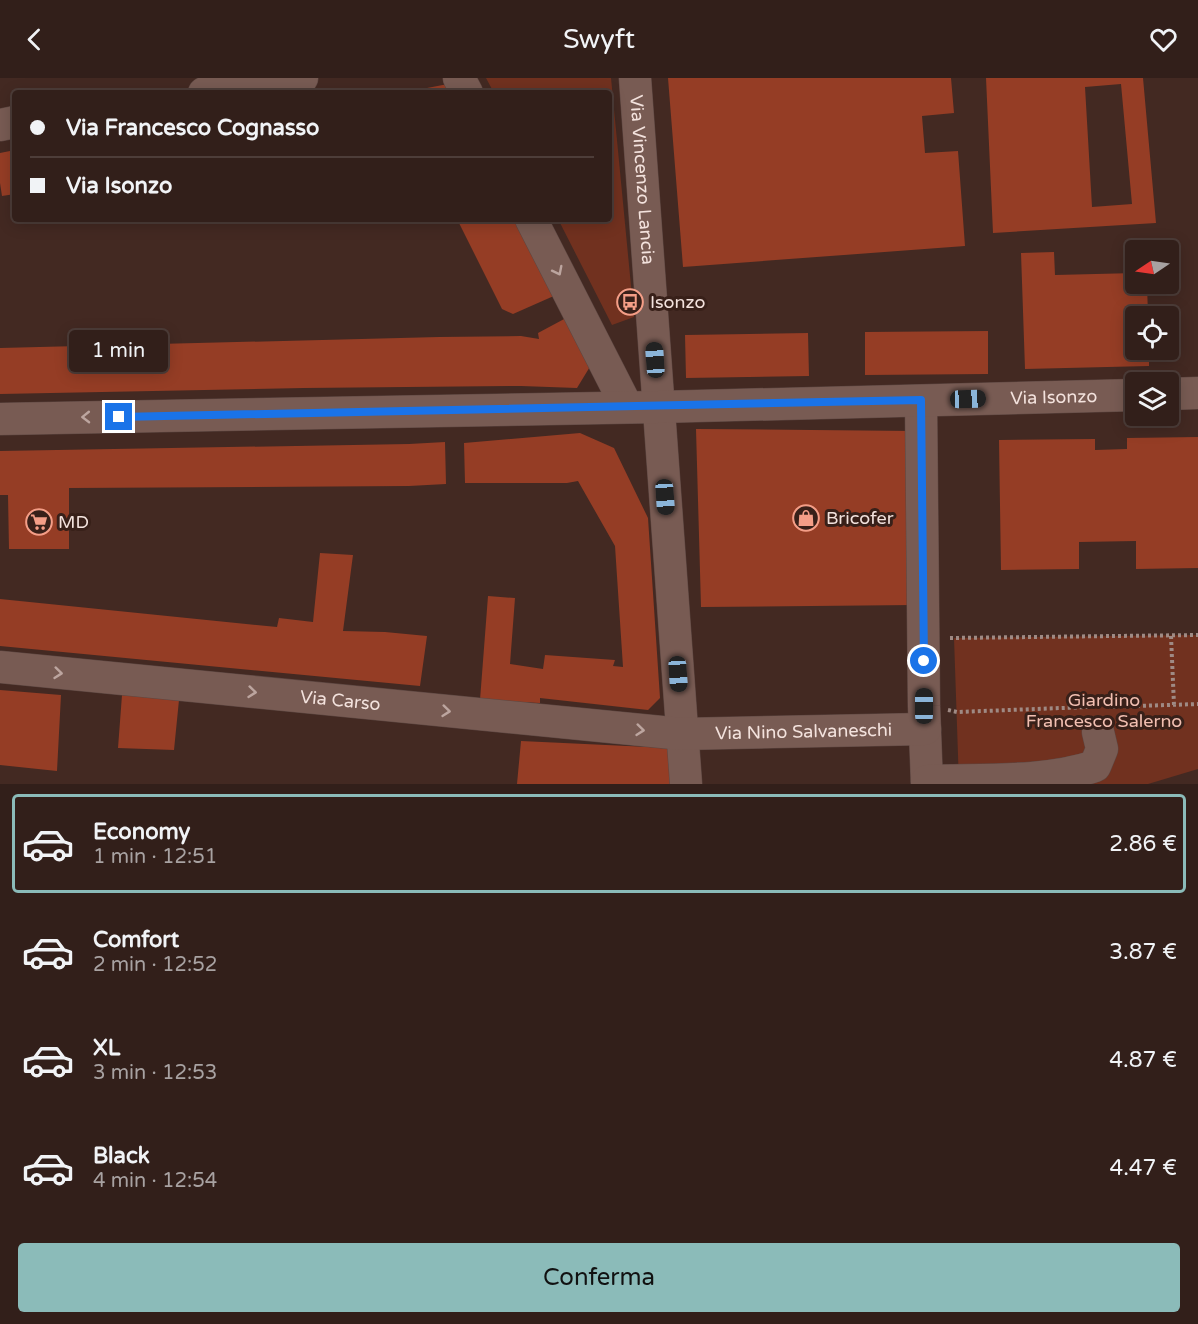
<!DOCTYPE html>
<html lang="it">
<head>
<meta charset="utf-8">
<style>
	:root { --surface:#321f1a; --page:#3a2723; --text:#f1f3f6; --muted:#a8a2a2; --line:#4d3d39; --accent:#8bbbb9 }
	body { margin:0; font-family:"Varela Round",sans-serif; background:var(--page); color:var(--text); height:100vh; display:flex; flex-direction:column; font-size:22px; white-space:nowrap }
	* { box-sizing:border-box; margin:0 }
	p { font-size:20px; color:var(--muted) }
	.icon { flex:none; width:33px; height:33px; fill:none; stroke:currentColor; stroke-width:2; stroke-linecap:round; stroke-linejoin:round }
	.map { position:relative; height:706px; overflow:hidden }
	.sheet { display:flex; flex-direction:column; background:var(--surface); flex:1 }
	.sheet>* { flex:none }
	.hud { position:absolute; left:12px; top:12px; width:600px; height:132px; border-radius:6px; box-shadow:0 3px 15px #0003,0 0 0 2px var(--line); display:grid; align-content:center; height:132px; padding:0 18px; background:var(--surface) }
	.needle { width:39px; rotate:257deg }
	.fabs { position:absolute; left:1125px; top:162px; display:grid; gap:12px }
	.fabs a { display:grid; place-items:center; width:54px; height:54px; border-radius:6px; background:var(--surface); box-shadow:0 3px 15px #0003,0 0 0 2px var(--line); font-size:30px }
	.end { position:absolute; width:27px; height:27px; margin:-14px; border:8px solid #1a73e8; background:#fff; box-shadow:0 0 0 3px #fff }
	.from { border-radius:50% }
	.bubble { position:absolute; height:42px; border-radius:6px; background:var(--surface); box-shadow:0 3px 15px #0003,0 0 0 2px var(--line); font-size:20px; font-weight:600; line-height:42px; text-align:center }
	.car { position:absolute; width:18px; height:36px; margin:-18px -9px; border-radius:8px; box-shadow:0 0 4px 2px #0007; background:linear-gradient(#222 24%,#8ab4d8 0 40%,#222 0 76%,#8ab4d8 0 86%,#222 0) }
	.hud b { display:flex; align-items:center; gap:21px; height:57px; font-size:22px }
	.hud b+b { border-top:2px solid var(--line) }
	.hud i { width:15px; height:15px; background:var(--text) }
	ul { padding:10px 0 0; list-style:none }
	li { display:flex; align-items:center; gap:18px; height:99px; margin:0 12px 9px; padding:0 6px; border:3px solid transparent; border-radius:6px }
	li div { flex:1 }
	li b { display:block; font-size:22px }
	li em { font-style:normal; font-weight:600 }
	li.on { border-color:var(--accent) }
	li>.icon { width:54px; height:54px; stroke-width:1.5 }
	.cta { display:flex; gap:12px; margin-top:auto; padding:12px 18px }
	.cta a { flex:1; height:69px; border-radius:6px; background:var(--accent); color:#111; font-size:24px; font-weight:600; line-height:69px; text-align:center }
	header { display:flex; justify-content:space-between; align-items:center; height:78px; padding:0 18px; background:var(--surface); font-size:27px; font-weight:600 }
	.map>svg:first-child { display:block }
	.green { fill:#71311f }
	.building { fill:#953d25; fill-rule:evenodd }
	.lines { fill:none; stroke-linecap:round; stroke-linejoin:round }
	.minor-casing { stroke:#5d4742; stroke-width:33 }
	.path { stroke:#9f8a84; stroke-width:4; stroke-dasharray:3 3; stroke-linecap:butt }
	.minor { stroke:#785b53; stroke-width:32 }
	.oneway { stroke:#bca59f }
	.route { stroke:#1a73e8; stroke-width:8 }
	.labels { text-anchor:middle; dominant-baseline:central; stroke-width:6; stroke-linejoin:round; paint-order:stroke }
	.street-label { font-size:18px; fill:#f3e2dd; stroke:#382019 }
	.poi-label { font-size:18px; fill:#f3e2dd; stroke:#382019; text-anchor:start }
	.park-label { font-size:18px; fill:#f2bfb1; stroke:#382019 }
</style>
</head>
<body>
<header><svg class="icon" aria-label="back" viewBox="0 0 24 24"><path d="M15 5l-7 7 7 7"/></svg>Swyft<svg class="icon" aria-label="heart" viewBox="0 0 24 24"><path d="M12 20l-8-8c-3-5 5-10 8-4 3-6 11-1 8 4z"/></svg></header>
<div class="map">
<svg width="1198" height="706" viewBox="0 0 1198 706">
	<rect width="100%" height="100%" fill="#432922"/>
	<path class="green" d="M 486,0 L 611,0 L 634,239 L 612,247 L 558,141 L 609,141 L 609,15 L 494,15 Z
		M 1198,557 L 1198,691 L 1148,706 L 959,706 L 954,560 Z"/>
	<path class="building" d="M 668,0 L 951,0 L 954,35 L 922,38 L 925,75 L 958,73 L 965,168 L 683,189 Z
		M 986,0 L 1143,0 L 1156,145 L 993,155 ZM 1121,6 L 1132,126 L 1092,129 L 1085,9 Z
		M 448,6 L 452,15 L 406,15 L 406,14 Z
		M 15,72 L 15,116 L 2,118 L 0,105 L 0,75 Z
		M 457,141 L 517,141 L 556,217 L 513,236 L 502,231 Z
		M 1054,174 L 1055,197 L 1136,195 L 1136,206 L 1147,206 L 1148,238 L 1136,238 L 1136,272 L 1149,272 L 1149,288 L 1025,291 L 1021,175 Z
		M 566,240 L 591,287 L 577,310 L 521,308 L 304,310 L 0,316 L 0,270 L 439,259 L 521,258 L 539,261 L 538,255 Z
		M 988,253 L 988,296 L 865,297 L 865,254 Z
		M 808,255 L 809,298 L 686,300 L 685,257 Z
		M 696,351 L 914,353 L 914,527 L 701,529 Z
		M 580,355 L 614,370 L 648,440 L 660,620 L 648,632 L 540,620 L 540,625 L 480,622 L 488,518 L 515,520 L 510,586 L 543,591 L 545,577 L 615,582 L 613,588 L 623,589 L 615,468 L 578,403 L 567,405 L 465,405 L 464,365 Z
		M 1198,359 L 1198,490 L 1136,491 L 1136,463 L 1079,464 L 1079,491 L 1001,492 L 999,362 L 1095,361 L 1095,372 L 1127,371 L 1127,360 Z
		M 445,364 L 446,406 L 409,408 L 69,410 L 69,471 L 9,471 L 8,417 L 0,417 L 0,373 L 409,366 Z
		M 320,475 L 353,477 L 343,553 L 385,554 L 427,558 L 420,608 L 0,568 L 0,521 L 277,549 L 279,540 L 313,544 Z
		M 0,612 L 61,617 L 57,693 L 0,687 Z
		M 122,617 L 179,622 L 174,672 L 118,670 Z
		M 521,663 L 670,670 L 672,706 L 517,706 Z"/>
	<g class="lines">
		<g class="minor-casing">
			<g id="minor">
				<path d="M 459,0 L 467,15"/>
				<path id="s1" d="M 635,0 L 686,706"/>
				<path d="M 204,15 L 302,0"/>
				<path d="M 0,47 L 15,44"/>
				<path d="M 531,141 L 627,329"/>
				<path d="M 1168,316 L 1198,315"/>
				<path d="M 921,323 L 924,628 L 927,706"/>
				<path id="s2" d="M 0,341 L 658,329 L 1136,317"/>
				<path id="s3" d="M 0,589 L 682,656 L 925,651"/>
				<path d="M 927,703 C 980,701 1045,705 1095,688 L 1102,671 L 1098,654"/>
			</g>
		</g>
		<path class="path" d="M 1171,558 L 1174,627
			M 950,560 L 1198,557
			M 1107,629 L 1198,626
			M 948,632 L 957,634 L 1088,629"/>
		<use href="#minor" class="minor"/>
	</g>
	<defs><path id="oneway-chevron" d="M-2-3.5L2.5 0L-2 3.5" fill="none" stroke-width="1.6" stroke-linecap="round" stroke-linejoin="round" transform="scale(1.5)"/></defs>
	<g class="oneway">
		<use href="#oneway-chevron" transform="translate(558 193) rotate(63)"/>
		<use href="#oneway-chevron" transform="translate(86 339) rotate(179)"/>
		<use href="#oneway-chevron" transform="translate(58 595) rotate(6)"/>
		<use href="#oneway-chevron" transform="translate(252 614) rotate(6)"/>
		<use href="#oneway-chevron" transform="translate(446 633) rotate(6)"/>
		<use href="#oneway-chevron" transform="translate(640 652) rotate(6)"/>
	</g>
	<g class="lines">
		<path class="route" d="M 119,339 L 921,322 L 924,583"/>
	</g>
	<defs>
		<g id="bus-ring" transform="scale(1.35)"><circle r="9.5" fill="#382019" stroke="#f49e87" stroke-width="1.5"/><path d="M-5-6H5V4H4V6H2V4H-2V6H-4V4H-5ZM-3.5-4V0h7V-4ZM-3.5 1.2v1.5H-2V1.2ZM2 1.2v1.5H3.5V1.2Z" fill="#f49e87"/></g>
		<g id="shop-ring" transform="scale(1.35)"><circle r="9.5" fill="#382019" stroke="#f49e87" stroke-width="1.5"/><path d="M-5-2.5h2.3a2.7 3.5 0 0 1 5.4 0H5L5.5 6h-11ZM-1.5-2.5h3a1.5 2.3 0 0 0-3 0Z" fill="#f49e87"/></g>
		<g id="supermarket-ring" transform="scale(1.35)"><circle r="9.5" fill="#382019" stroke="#f49e87" stroke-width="1.5"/><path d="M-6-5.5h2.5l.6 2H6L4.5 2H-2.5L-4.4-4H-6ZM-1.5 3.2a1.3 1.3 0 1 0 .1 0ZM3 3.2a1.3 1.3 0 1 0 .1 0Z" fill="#f49e87"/></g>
	</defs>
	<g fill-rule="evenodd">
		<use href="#bus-ring" x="630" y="224"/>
		<use href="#shop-ring" x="806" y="440"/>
		<use href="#supermarket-ring" x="39" y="444"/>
	</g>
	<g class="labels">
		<g class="street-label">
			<text stroke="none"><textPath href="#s1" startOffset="102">Via Vincenzo Lancia</textPath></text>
			<text stroke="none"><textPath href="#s2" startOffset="1054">Via Isonzo</textPath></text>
			<text stroke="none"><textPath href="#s3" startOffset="342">Via Carso</textPath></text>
			<text stroke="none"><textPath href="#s3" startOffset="807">Via Nino Salvaneschi</textPath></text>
		</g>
		<g class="poi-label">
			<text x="650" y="224">Isonzo</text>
			<text x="826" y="440">Bricofer</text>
			<text x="58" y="444">MD</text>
		</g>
		<g class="park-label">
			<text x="1104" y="622">Giardino<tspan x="1104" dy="21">Francesco Salerno</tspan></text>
		</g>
	</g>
</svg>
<div class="fabs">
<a><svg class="needle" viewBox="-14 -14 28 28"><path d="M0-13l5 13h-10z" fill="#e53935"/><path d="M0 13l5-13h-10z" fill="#a8a2a2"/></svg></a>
<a><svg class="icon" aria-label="locate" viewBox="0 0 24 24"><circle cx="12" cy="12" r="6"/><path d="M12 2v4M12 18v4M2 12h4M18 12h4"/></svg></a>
<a><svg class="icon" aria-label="layers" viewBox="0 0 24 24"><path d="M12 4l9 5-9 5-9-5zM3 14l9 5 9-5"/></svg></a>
</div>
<i class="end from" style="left:924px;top:583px"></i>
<i class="end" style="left:119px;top:339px"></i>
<div class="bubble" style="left:69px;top:252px;width:99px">1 min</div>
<i class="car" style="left:655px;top:282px;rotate:356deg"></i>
<i class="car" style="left:968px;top:321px;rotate:88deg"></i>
<i class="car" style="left:665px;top:419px;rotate:176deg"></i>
<i class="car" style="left:678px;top:596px;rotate:176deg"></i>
<i class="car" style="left:924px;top:628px;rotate:0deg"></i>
<div class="hud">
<b><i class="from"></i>Via Francesco Cognasso</b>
<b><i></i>Via Isonzo</b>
</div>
</div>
<section class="sheet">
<ul>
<li class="on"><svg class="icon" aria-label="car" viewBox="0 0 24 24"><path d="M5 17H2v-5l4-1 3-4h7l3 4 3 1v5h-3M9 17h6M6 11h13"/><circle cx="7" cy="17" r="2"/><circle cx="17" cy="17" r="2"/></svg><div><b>Economy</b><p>1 min · 12:51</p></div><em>2.86 €</em></li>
<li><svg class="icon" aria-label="car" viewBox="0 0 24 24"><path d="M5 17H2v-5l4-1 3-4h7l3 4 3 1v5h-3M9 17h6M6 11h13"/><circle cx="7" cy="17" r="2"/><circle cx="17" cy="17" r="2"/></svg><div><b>Comfort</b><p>2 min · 12:52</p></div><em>3.87 €</em></li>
<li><svg class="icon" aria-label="car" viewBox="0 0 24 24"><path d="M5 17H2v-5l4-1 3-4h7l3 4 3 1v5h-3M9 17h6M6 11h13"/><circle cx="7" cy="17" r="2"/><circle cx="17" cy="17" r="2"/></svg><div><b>XL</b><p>3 min · 12:53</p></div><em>4.87 €</em></li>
<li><svg class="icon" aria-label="car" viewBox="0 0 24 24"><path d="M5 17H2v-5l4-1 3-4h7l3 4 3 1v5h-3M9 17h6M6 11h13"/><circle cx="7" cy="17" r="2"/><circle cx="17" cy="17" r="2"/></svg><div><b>Black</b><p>4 min · 12:54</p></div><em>4.47 €</em></li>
</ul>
<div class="cta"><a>Conferma</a></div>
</section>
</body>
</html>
